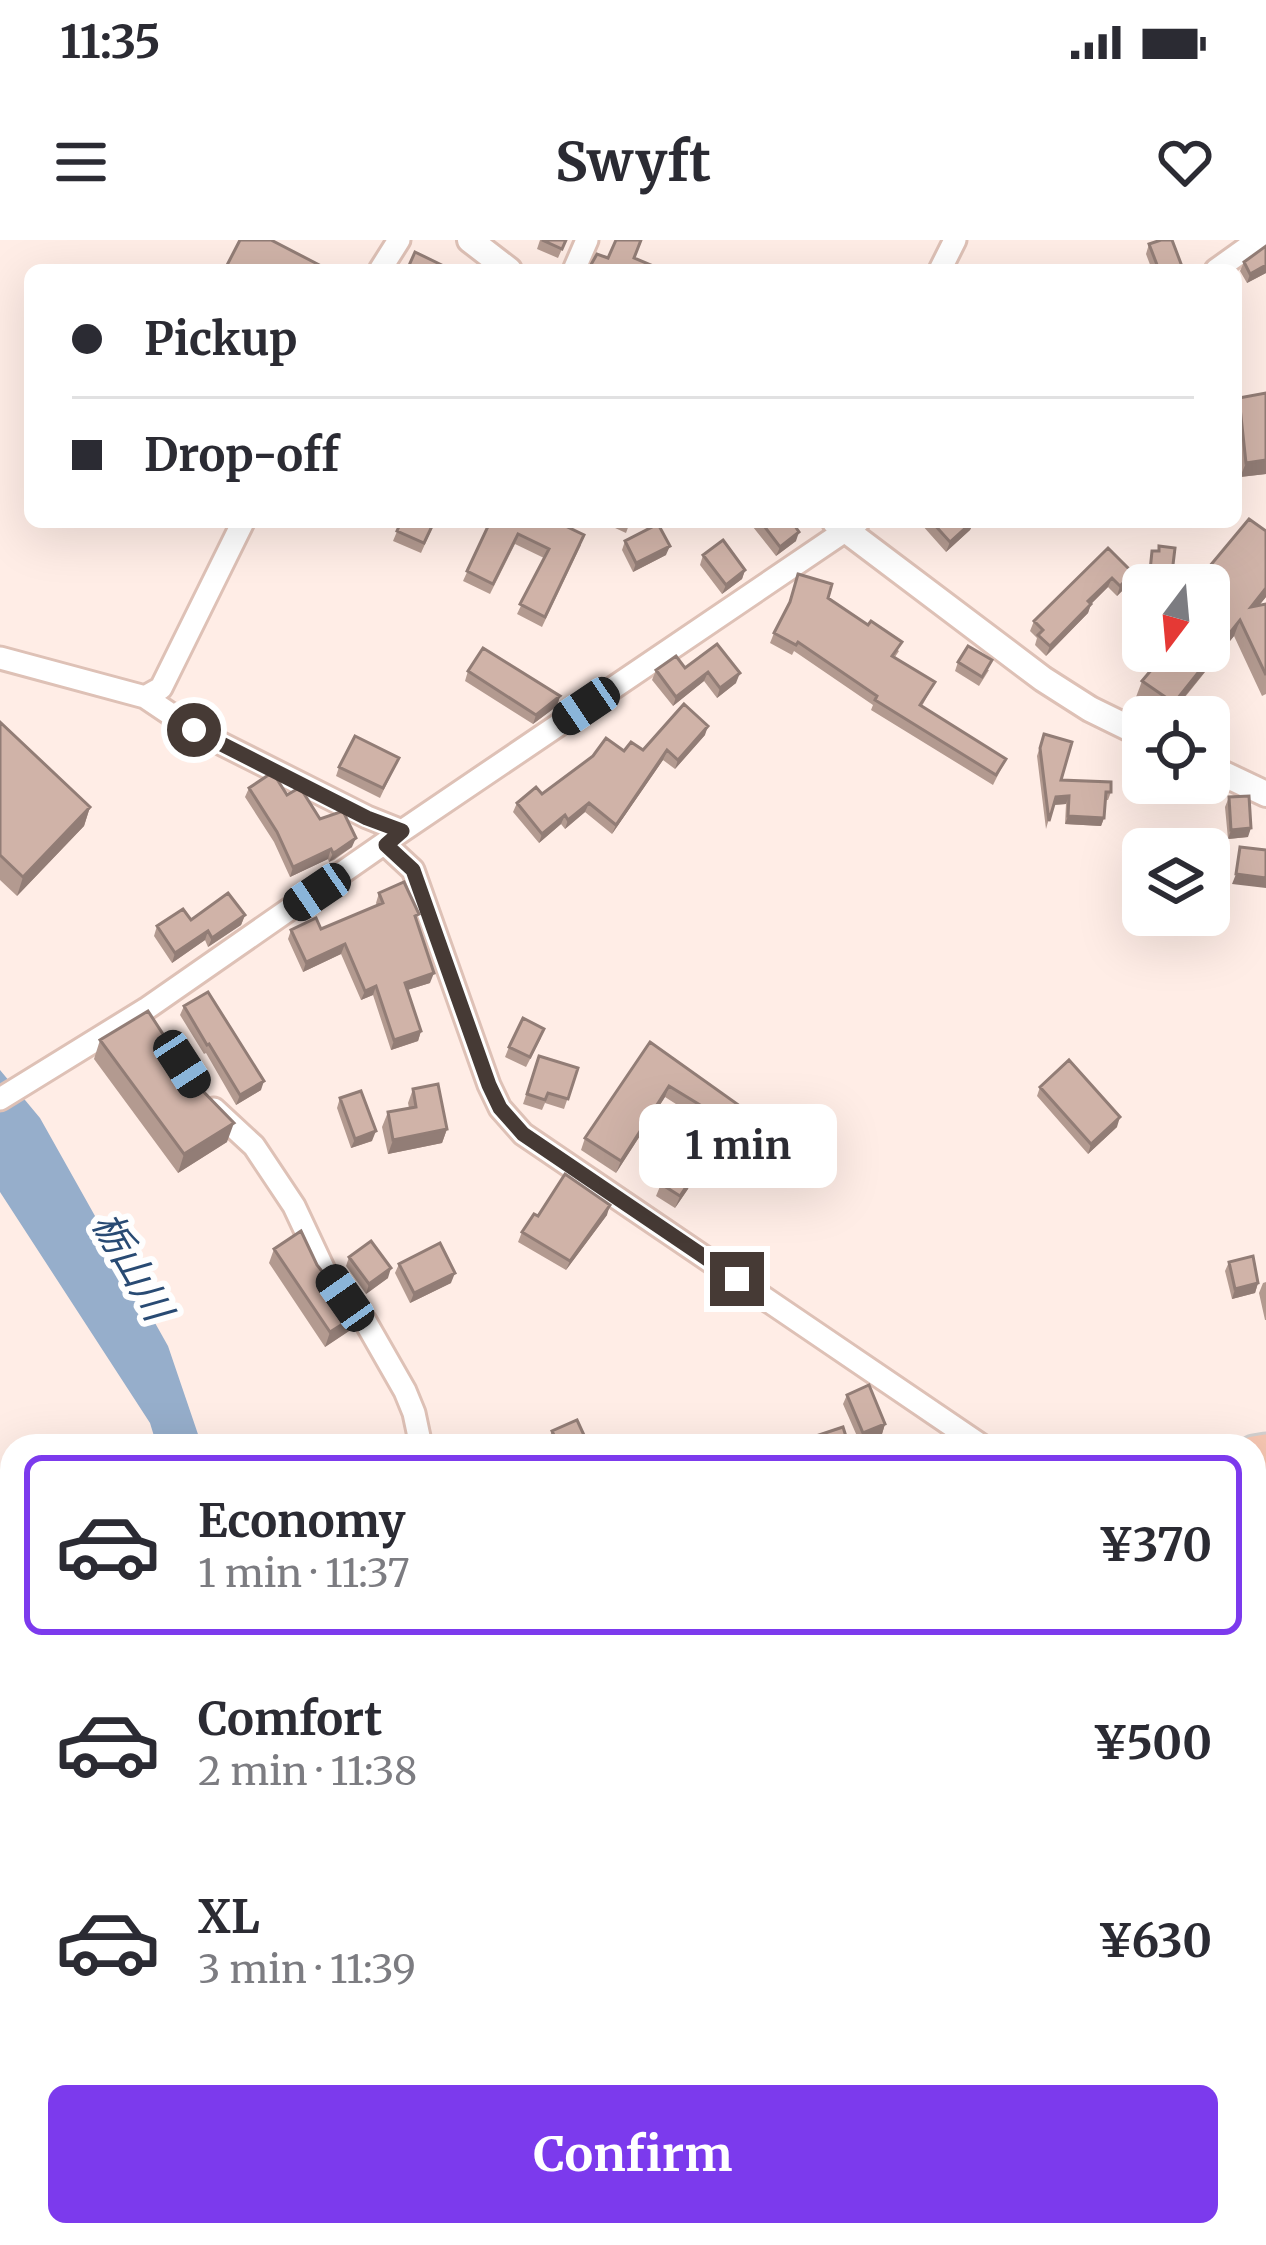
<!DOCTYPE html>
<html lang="en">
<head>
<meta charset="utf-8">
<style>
	:root { --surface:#fff; --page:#f2f2f3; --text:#2b2b33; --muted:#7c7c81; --line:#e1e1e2; --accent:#7c3aed }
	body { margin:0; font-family:Merriweather,"Noto Sans JP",serif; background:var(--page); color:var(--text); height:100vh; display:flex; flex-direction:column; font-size:45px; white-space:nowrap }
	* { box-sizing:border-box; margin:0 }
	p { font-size:39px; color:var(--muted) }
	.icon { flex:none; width:66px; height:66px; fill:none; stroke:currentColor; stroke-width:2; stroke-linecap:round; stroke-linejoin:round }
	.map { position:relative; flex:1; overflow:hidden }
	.panel { position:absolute; left:0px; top:1194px; width:1266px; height:813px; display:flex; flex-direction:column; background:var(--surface); border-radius:36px 36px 0 0; box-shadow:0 12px 48px #0002 }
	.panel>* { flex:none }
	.hud { position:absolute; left:24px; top:24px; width:1218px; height:264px; border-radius:18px; box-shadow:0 12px 48px #0002; display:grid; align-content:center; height:264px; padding:0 48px; background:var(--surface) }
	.needle { width:78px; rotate:196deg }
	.tools { position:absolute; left:1122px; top:324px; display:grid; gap:24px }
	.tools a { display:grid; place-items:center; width:108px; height:108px; border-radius:18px; background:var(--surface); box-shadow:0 12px 48px #0002; font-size:60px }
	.end { position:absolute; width:54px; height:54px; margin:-27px; border:15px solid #463a35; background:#fff; box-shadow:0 0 0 6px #fff }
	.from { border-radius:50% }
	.bubble { position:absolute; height:84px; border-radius:18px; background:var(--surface); box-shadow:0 12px 48px #0002; font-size:39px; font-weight:700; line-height:84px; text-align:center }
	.car { position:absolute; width:36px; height:72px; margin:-36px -18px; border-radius:15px; box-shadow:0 0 9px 3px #0007; background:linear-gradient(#222 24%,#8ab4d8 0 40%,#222 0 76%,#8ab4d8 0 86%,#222 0) }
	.hud b { display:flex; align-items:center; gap:42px; height:114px; font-size:45px }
	.hud b+b { border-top:3px solid var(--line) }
	.hud i { width:30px; height:30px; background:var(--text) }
	ul { padding:21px 0 0; list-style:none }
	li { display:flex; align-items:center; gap:36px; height:180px; margin:0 24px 18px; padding:0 24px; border:6px solid transparent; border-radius:18px }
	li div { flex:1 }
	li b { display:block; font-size:45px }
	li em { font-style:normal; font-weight:700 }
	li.active { border-color:var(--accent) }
	li>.icon { width:108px; height:108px; stroke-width:1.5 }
	.primary-button { display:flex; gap:24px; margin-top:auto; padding:24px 48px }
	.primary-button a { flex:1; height:138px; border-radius:18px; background:var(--accent); color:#fff; font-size:48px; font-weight:700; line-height:138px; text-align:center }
	.status { display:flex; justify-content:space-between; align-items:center; height:84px; padding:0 60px; background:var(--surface); direction:ltr }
	.status svg { height:33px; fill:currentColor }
	header { display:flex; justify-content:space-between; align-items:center; height:156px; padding:0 48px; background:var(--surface); font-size:54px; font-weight:700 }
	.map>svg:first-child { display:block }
	.green { fill:#ccd6b3 }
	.water { fill:#96aecb }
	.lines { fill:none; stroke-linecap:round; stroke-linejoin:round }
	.stream { stroke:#96aecb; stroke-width:6 }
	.minor-casing { stroke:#dec1b6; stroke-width:27 }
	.tertiary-casing { stroke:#dec1b6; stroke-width:30 }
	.trunk-casing { stroke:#d3d0cf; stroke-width:39 }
	.minor { stroke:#fff; stroke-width:21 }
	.tertiary { stroke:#fff; stroke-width:24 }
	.trunk { stroke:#f7c7b2; stroke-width:33 }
	.wall { fill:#b39a90 }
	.shaded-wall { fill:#927d76 }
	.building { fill:#d0b3a8; stroke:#927d76; stroke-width:3 }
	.route { stroke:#463a35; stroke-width:15 }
	.labels { text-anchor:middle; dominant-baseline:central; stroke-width:12; stroke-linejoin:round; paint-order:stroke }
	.water-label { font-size:39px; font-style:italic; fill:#284a73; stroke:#fefefe }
</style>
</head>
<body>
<div class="status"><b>11:35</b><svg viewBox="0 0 49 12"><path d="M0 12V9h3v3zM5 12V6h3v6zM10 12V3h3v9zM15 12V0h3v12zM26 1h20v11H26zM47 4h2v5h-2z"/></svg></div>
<header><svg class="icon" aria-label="menu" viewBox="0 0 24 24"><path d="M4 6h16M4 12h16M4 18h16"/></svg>Swyft<svg class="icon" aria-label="heart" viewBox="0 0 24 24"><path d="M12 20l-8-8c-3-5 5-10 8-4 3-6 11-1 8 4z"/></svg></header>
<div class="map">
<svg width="1266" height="2005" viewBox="0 0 1266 2005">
	<rect width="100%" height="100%" fill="#ffede6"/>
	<path class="green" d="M 1254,1685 L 1266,1688 L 1266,1795 L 1254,1793 Z"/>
	<path class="water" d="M 0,830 L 40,878 L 168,1106 L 202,1206 L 157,1206 L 150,1183 L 0,952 Z"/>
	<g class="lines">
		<path class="stream" d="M 1254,1740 L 1266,1741"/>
		<g class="minor-casing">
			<path id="minor" d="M 380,30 L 399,0
				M 574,30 L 587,0
				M 940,30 L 955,0
				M 1216,30 L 1258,0
				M 0,418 L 145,457 L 194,490 L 367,577 L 402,591
				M 145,457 L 161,448 L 243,282
				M 386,605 L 413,630 L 489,845 L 500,868 L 523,894 L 982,1206
				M 0,859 L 146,769 L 402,591 L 858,282
				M 214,869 L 254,906 L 294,966 L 324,1030 L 365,1081 L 405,1151 L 414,1173 L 421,1206
				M 1254,1392 L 1266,1403
				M 0,1549 L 12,1555
				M 0,1801 L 12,1807
				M 527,1995 L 537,2005
				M 368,2005 L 374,1995
				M 907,2005 L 913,1995"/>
		</g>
		<g class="tertiary-casing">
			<path id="tertiary" d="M 470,0 L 509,30
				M 835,282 L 1043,439 L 1090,469 L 1143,495
				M 1209,527 L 1266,554"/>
		</g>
		<g class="trunk-casing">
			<path id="trunk" d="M 1254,1213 L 1266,1211
				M 0,1695 L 12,1689"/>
		</g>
		<use href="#minor" class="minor"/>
		<use href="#tertiary" class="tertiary"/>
		<use href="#trunk" class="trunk"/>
	</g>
	<path class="wall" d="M 540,0 L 566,0 L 558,18 L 537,9 Z
		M 1149,4 L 1183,30 L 1152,30 L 1146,14 Z
		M 1266,6 L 1266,33 L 1247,43 L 1240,31 L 1244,22 Z
		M 1266,153 L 1266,234 L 1240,237 L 1236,195 L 1236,166 L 1239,158 Z
		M 401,282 L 435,282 L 421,313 L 393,301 Z
		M 490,282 L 581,305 L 542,387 L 517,374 L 544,318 L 515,304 L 490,354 L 463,341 Z
		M 602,282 L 630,282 L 626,293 Z
		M 755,282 L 792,282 L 796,301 L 776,316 L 753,287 Z
		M 923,282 L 974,282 L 970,290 L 946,312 L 922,285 Z
		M 1266,291 L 1266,357 L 1259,365 L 1266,364 L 1266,454 L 1262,456 L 1234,396 L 1169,477 L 1166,477 L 1136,457 L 1142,441 L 1149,433 L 1137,422 L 1143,406 L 1143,411 L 1209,411 Z
		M 625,301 L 666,315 L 633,332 L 622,310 Z
		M 1108,308 L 1130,343 L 1117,356 L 1108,347 L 1091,364 L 1088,373 L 1046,416 L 1035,405 L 1037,398 L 1030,391 L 1034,381 Z
		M 703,315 L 745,330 L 742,339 L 722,354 L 700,325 Z
		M 828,358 L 899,411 L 895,417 L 935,442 L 922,466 L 1006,519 L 993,545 L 871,470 L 873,465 L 794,411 L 792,415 L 770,403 L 774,393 Z
		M 717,404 L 736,443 L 717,458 L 704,441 L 673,466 L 652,440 L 656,430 L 685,428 Z
		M 958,422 L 989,430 L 979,446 L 955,431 Z
		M 468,431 L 560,456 L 557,466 L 533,484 L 465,441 Z
		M 0,482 L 90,567 L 84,586 L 17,656 L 0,640 Z
		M 1044,494 L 1061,540 L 1111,552 L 1108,560 L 1105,560 L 1104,578 L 1101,586 L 1065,584 L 1066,564 L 1053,565 L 1046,589 L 1037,516 Z
		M 705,495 L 675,529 L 663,520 L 612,594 L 585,572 L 565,589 L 561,584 L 539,603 L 513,572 L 517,563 L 542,554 L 624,511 L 643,510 Z
		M 399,518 L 380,558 L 336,536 L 339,527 Z
		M 249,548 L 287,555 L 320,579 L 352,607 L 334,620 L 329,622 L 328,619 L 290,637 L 274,602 L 245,557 Z
		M 1229,557 L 1248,597 L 1228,599 L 1225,567 Z
		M 379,653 L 416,681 L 430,743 L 407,750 L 421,791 L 418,801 L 391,810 L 373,755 L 361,760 L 341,714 L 303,732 L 288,699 L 291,690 L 321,689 L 377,666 L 376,663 Z
		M 245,675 L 241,685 L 208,707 L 205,700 L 172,723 L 154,696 L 157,686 L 191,680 Z
		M 184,766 L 261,850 L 236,865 L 206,813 L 204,814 L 180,775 Z
		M 541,798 L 526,827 L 505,817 L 509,807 Z
		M 100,800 L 227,902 L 178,933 L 94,819 Z
		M 650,802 L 743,882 L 729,901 L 722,896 L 692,938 L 688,949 L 675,968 L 656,956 L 661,944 L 677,919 L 669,914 L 673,903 L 693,875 L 665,857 L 616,933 L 581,910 L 585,898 Z
		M 539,816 L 578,828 L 564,869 L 545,863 L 542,870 L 523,864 Z
		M 1040,847 L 1117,887 L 1088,914 L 1037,856 Z
		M 413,849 L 447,889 L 442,903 L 388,914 L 382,887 L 388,872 L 409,868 L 408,863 Z
		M 340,858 L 372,901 L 351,908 L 337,868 Z
		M 607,975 L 566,1030 L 518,1002 L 522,992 L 538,976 Z
		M 274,1009 L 317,1025 L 357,1075 L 352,1089 L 325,1107 L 269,1023 Z
		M 349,1017 L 388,1038 L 366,1054 L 346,1026 Z
		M 1229,1022 L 1258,1043 L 1255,1053 L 1232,1059 L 1225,1031 Z
		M 399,1024 L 451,1043 L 410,1063 L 395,1033 Z
		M 1266,1042 L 1266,1080 L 1265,1080 L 1259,1053 L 1263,1043 Z
		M 847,1155 L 885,1184 L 882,1194 L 860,1203 L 843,1164 Z
		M 552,1191 L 589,1206 L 551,1206 L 548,1201 Z
		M 12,1430 L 12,1537 L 0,1532 L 0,1452 Z
		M 12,1573 L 12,1634 L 4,1637 L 0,1628 L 0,1580 Z
		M 1266,1812 L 1266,1994 L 1259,2005 L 1232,2005 L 1225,2000 L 1222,2005 L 1174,2005 L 1180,1995 L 1254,1995 Z"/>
	<path class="shaded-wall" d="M 1266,25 L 1266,33 L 1247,43 L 1250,34 Z
		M 1266,220 L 1266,234 L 1240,237 L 1246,223 Z
		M 974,282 L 970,290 L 946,312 L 950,302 Z
		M 799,292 L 796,301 L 776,316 L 780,307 Z
		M 670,306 L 666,315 L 633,332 L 636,323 Z
		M 745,330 L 742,339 L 722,354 L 726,345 Z
		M 1150,331 L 1172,333 L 1169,343 L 1147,340 Z
		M 1133,333 L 1130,343 L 1117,356 L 1120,346 Z
		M 1112,338 L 1108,347 L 1085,370 L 1088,361 Z
		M 1266,348 L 1266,357 L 1245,383 L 1251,367 Z
		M 1091,364 L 1088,373 L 1046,416 L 1050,406 Z
		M 1240,380 L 1234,396 L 1168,477 L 1174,463 Z
		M 708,432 L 704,441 L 673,466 L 676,457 Z
		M 740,433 L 736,443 L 717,458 L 720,448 Z
		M 560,456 L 557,466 L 533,484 L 536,475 Z
		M 708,486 L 705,495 L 675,529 L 678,520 Z
		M 667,510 L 663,520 L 612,594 L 616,585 Z
		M 1069,556 L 1066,564 L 1053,565 L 1056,557 Z
		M 589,563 L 585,572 L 565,589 L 568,580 Z
		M 90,567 L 84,586 L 17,656 L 23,637 Z
		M 565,575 L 561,584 L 539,603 L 542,594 Z
		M 1068,576 L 1104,578 L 1101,586 L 1065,584 Z
		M 1251,588 L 1248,597 L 1228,599 L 1231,590 Z
		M 356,598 L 352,607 L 329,622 L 333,613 Z
		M 331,609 L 328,619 L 290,637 L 293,627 Z
		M 1236,634 L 1266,638 L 1266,648 L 1232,644 Z
		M 245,675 L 241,685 L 208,707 L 212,698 Z
		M 208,691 L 205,700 L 172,723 L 175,713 Z
		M 345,704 L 341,714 L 303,732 L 306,722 Z
		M 434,733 L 430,743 L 401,752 L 405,743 Z
		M 376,746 L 373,755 L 361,760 L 365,751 Z
		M 421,791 L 418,801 L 391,810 L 394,800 Z
		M 264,841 L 261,850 L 236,865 L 240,855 Z
		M 669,846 L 665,857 L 616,933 L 621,921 Z
		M 747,871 L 743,882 L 729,901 L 734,890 Z
		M 1120,877 L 1117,887 L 1088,914 L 1091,904 Z
		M 234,883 L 227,902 L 178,933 L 184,914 Z
		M 726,885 L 722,896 L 692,938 L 688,949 L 675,968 L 689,936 Z
		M 447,889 L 442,903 L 388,914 L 393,900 Z
		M 376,891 L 372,901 L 351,908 L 355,899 Z
		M 610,965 L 607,975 L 566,1030 L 570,1021 Z
		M 391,1028 L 388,1038 L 366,1054 L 369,1044 Z
		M 455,1033 L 451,1043 L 410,1063 L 414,1053 Z
		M 1258,1043 L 1255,1053 L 1232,1059 L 1235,1049 Z
		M 357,1075 L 352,1089 L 325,1107 L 330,1092 Z
		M 885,1184 L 882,1194 L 860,1203 L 863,1193 Z
		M 12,1622 L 12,1634 L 4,1637 L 9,1623 Z
		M 1266,1986 L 1266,1994 L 1259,2005 L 1256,2005 Z"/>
	<path class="building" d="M 240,0 L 271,0 L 329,30 L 227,30 L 225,29 Z
		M 542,0 L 566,0 L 562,9 Z
		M 616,0 L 641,0 L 634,18 L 651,25 L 649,30 L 588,30 L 597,14 L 608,18 Z
		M 1161,0 L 1172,0 L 1183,29 L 1159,30 L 1149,4 Z
		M 1266,6 L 1266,25 L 1250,34 L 1244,22 Z
		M 415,12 L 452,30 L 407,30 Z
		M 1266,153 L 1266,220 L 1246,223 L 1239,158 Z
		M 1249,279 L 1266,291 L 1266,348 L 1251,367 L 1266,364 L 1266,435 L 1240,380 L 1174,463 L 1142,441 L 1158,422 L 1148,411 L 1209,411 L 1209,345 L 1194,345 Z
		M 401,282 L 434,282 L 424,303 L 397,291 Z
		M 490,282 L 557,282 L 584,295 L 545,377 L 520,364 L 549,309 L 518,294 L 493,344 L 467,331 Z
		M 761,282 L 792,282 L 799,292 L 780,307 Z
		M 932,282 L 972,282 L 950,302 Z
		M 658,284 L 670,306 L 636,323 L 625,301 Z
		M 723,300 L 745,330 L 726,345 L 703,315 Z
		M 1159,306 L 1175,308 L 1172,333 L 1150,331 L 1152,311 L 1159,311 Z
		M 1108,308 L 1133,333 L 1120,346 L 1112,338 L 1088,361 L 1091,364 L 1050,406 L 1038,395 L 1043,390 L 1034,381 Z
		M 798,334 L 832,344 L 828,358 L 868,385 L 871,381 L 902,402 L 892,416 L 935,442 L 920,465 L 1006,519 L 996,535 L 875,460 L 877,456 L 798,402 L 796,405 L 774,393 L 790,362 Z
		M 717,404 L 740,433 L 720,448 L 708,432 L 676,457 L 656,430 L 676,416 L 685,428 Z
		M 968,406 L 992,420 L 982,437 L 958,422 Z
		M 483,408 L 560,456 L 536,475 L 468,431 Z
		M 684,464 L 708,486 L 678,520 L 667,510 L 616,585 L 589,563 L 568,580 L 565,575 L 542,594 L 517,563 L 536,547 L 542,554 L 593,516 L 606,498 L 624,511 L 631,502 L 643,510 Z
		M 0,482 L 90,567 L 23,637 L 0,615 Z
		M 1044,494 L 1072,502 L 1061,540 L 1111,542 L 1111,552 L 1106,552 L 1104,578 L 1068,576 L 1069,556 L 1056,557 L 1049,581 L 1040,508 Z
		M 355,496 L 399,518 L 383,548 L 339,527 Z
		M 270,534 L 275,536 L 287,555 L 299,548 L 301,549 L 320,579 L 343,571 L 356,598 L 337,611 L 333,613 L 331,609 L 293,627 L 277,592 L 249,548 Z
		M 1249,556 L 1251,588 L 1231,590 L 1229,557 Z
		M 1240,607 L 1266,610 L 1266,638 L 1236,634 Z
		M 404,642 L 419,674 L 415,676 L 434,733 L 405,743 L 421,791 L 394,800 L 376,746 L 365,751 L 345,704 L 306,722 L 291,690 L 316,678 L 321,689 L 383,663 L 379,653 Z
		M 228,653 L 245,675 L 212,698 L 208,691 L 175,713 L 157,686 L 183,669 L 191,680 Z
		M 208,752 L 264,841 L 240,855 L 209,804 L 207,805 L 184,766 Z
		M 148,771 L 194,842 L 234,883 L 184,914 L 100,800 Z
		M 523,778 L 544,789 L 530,817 L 509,807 Z
		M 650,802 L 747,871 L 734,890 L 726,885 L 689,936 L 692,938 L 680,956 L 661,944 L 683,909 L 673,903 L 700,865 L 669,846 L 621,921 L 585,898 Z
		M 539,816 L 578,828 L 568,859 L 548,853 L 545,860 L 527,854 Z
		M 1069,820 L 1120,877 L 1091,904 L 1040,847 Z
		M 438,844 L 447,889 L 393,900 L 388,872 L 416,867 L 413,849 Z
		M 361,851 L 376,891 L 355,899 L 340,858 Z
		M 565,934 L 610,965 L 570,1021 L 522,992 L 534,974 L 538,976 Z
		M 301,991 L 317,1025 L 357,1075 L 330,1092 L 274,1009 Z
		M 371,1001 L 391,1028 L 369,1044 L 349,1017 Z
		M 440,1003 L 455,1033 L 414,1053 L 399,1024 Z
		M 1253,1016 L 1258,1043 L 1235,1049 L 1229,1022 Z
		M 869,1145 L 885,1184 L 863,1193 L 847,1155 Z
		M 577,1180 L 589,1206 L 559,1206 L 552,1191 Z
		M 843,1187 L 849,1206 L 806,1206 L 804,1200 Z
		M 12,1430 L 12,1524 L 0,1519 L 0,1452 Z
		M 12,1573 L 12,1622 L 9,1623 L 0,1602 L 0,1580 Z
		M 1254,1812 L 1266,1812 L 1266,1986 L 1258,1999 L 1251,1995 L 1254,1995 Z
		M 397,1995 L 424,1995 L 418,2005 L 393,2005 Z
		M 449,1995 L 473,1995 L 469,2005 L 448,2005 Z
		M 1105,1995 L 1127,1995 L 1122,2005 L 1108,2005 L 1102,2002 Z
		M 1180,1995 L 1223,1995 L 1216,2005 L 1174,2005 Z"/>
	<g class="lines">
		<path class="route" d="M 194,490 L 367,578 L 402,591 L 386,605 L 413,630 L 489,845 L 500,868 L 523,894 L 737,1039"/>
	</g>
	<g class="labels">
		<g class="water-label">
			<text transform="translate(132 1026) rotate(60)">栃山川</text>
		</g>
	</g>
</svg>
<div class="tools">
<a><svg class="needle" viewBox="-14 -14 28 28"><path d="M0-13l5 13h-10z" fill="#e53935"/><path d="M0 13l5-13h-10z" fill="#7c7c81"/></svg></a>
<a><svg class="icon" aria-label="locate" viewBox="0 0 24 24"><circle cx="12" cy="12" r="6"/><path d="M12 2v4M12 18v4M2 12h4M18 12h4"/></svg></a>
<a><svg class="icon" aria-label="layers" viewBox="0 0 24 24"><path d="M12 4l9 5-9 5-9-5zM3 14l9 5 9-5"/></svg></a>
</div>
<i class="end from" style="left:194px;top:490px"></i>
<i class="end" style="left:737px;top:1039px"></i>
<div class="bubble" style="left:639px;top:864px;width:198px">1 min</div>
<i class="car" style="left:586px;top:466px;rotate:236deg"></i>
<i class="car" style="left:317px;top:652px;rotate:236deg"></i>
<i class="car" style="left:182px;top:824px;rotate:147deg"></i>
<i class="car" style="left:345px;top:1058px;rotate:325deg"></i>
<div class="hud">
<b><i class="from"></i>Pickup</b>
<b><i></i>Drop-off</b>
</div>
<section class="panel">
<ul>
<li class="active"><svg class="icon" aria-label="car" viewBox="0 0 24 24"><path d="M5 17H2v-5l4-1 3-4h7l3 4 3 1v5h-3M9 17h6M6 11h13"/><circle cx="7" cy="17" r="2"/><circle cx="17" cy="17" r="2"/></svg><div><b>Economy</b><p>1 min · 11:37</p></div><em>¥370</em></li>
<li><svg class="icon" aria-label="car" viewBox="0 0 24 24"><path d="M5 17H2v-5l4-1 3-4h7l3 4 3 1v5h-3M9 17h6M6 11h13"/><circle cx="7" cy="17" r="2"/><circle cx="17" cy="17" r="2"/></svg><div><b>Comfort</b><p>2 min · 11:38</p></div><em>¥500</em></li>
<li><svg class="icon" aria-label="car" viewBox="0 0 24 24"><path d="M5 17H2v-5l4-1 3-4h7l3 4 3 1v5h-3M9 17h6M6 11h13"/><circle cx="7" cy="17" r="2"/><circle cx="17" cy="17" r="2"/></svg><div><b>XL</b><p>3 min · 11:39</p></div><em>¥630</em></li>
</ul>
<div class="primary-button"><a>Confirm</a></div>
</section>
</div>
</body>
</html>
